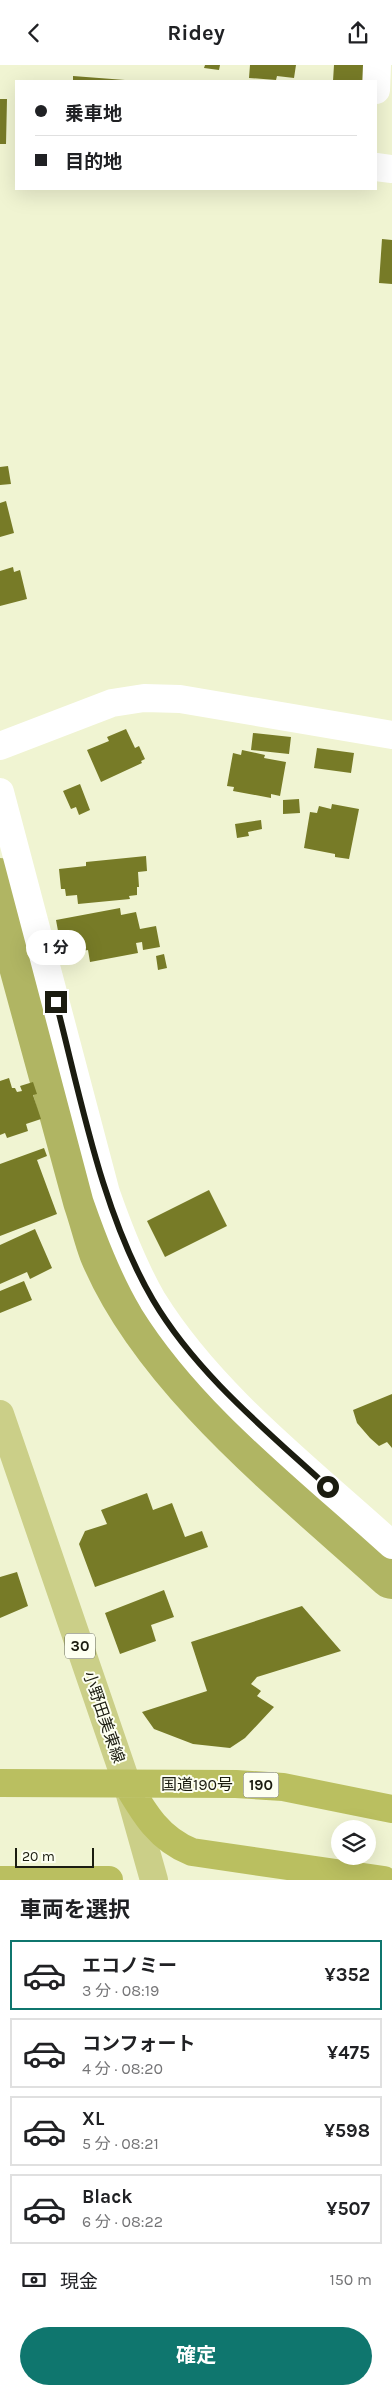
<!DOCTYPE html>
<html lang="ja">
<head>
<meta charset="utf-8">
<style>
	:root { --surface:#fff; --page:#f2f2f2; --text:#202124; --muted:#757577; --line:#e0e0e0; --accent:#0f766e }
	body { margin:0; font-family:Karla,"Noto Sans JP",sans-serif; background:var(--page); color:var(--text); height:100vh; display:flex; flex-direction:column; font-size:19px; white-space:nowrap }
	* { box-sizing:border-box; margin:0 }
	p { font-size:16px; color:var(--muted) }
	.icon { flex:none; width:28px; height:28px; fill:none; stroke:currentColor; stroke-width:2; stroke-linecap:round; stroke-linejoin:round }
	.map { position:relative; height:1815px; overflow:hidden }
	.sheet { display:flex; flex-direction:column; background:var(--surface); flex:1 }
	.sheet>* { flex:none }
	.top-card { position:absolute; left:15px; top:15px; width:362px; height:110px; border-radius:0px; box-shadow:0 5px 20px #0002; display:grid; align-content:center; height:110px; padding:0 20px; background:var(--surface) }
	.controls { position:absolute; left:331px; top:1755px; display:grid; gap:10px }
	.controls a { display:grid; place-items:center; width:45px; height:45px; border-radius:50%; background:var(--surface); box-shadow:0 5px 20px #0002; font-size:25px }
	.scale { position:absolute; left:15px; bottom:12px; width:79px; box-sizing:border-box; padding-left:5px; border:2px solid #1b1c10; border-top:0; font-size:14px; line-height:18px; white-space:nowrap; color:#1b1c10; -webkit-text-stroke:4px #fdfff1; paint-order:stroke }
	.end { position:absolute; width:22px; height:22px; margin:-11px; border:6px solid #1b1c10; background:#fff; box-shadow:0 0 0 2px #fff }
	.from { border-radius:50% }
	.bubble { position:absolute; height:35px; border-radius:18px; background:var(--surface); box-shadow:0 5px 20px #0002; font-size:16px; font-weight:700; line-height:35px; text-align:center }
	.top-card b { display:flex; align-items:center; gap:18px; height:48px; font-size:19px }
	.top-card b+b { border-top:1px solid var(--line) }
	.top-card i { width:12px; height:12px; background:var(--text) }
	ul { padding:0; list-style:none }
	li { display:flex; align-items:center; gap:15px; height:70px; margin:0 10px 8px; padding:0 10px; border:2px solid var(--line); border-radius:0px }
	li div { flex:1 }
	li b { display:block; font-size:19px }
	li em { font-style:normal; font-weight:700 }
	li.selected { border-color:var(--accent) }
	li>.icon { width:45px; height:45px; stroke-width:1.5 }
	h2 { padding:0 20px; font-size:22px; line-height:60px }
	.pay { display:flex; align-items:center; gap:12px; height:55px; padding:0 20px; font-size:19px }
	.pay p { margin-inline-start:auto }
	.button { display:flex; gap:10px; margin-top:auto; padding:10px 20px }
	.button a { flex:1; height:58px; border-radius:30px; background:var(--accent); color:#fff; font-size:20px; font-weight:700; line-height:58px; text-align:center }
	header { display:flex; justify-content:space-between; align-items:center; height:65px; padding:0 20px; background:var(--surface); font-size:22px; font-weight:700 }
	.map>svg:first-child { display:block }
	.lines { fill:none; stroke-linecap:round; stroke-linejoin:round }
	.river { stroke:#b0b563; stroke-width:48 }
	.building { fill:#777b27 }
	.minor { stroke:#fff; stroke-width:28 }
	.tertiary { stroke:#fff; stroke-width:28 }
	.primary { stroke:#cbcf88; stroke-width:28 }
	.trunk { stroke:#babf60; stroke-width:28 }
	.route { stroke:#1b1c10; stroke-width:6 }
	.labels { text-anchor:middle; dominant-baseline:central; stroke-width:4; stroke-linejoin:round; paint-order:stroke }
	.shield { fill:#fdfff1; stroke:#5f6054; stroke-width:1 }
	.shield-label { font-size:15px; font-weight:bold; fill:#1b1c10 }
	.street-label { font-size:16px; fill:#1b1c10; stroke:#fdfff1 }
</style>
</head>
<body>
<header><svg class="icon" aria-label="back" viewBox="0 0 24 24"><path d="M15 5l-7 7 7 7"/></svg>Ridey<svg class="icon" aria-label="share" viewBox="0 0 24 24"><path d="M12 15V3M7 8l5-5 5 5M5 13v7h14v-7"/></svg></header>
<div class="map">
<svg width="392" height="1815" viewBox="0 0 392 1815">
	<rect width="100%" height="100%" fill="#f0f4d2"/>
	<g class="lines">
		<path class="river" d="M 0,817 L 87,1136 C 93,1153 97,1171 103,1187 C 155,1313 293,1420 392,1510"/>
	</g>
	<path class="building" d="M 205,0 L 220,0 L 219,5 L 204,3 Z
		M 250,0 L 296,0 L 294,13 L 277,11 L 276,15 L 249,13 Z
		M 334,0 L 365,0 L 364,15 L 333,16 Z
		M 73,11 L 125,15 L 124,16 L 73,16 Z
		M 0,34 L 7,34 L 6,79 L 0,79 Z
		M 382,174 L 392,175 L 392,219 L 379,218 Z
		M 8,401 L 11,419 L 0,420 L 0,402 Z
		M 6,436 L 14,468 L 0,472 L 0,438 Z
		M 13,502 L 14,507 L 20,505 L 27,534 L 0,541 L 0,506 Z
		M 126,664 L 135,683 L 139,681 L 145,694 L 141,696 L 142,698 L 101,717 L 87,685 L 109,676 L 107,672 Z
		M 253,668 L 291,672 L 289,689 L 251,685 Z
		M 317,683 L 354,688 L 351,708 L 314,703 Z
		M 242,685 L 265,690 L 264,693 L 286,697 L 280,731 L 271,729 L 271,733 L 233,726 L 234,722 L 227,721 L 233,688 L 241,690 Z
		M 80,719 L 90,745 L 79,750 L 76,742 L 71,744 L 63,726 Z
		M 299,734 L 300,748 L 283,749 L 283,735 Z
		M 332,739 L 359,744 L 349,794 L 335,792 L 335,789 L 304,783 L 310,747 L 317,748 L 319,741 L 331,744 Z
		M 261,755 L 262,764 L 248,767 L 249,771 L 237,773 L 235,759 Z
		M 146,791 L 147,806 L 138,807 L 139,822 L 137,822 L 137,830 L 129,831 L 130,834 L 78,839 L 77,830 L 66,831 L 65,824 L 61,824 L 59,804 L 86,801 L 86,797 Z
		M 120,843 L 121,850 L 136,847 L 140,864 L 156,861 L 160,882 L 143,885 L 142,877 L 136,878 L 138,888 L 90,897 L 88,885 L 67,889 L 66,881 L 61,882 L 56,855 Z
		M 164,889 L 167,903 L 158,905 L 156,891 Z
		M 9,1013 L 12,1023 L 15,1023 L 17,1027 L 22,1026 L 20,1021 L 33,1017 L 37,1029 L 33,1030 L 41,1054 L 26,1059 L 28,1066 L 7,1073 L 5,1068 L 0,1070 L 0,1016 Z
		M 44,1083 L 47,1091 L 37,1095 L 57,1149 L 0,1171 L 0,1099 Z
		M 209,1125 L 227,1161 L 165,1192 L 147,1156 Z
		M 35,1164 L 52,1203 L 30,1214 L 27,1207 L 0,1219 L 0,1180 Z
		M 24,1216 L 32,1235 L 0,1248 L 0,1226 Z
		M 392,1329 L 392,1383 L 387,1377 L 379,1381 L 370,1373 L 357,1358 L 353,1345 Z
		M 147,1428 L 153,1445 L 172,1438 L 185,1472 L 202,1466 L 208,1482 L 95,1522 L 79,1479 L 85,1466 L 107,1459 L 101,1445 Z
		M 17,1507 L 28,1541 L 0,1553 L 0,1512 Z
		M 164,1525 L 174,1552 L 151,1560 L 156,1576 L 120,1589 L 105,1548 Z
		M 302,1541 L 341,1586 L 257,1612 L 251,1619 L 261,1626 L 257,1631 L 274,1642 L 245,1673 L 230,1683 L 193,1679 L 154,1664 L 142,1647 L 207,1626 L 191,1577 Z"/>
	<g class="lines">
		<path class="minor" d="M 376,25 L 377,0
			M 376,102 L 392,104
			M 0,727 L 106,1128 C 119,1165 133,1202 153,1236 C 212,1331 310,1405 392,1480"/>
		<path class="tertiary" d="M 0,681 L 112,638 L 144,633 L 180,634 L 392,670"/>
		<path class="primary" d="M 0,1349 L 127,1719 L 154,1815"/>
		<path class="trunk" d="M 0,1718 L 236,1719 L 283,1722 L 392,1744
			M 127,1719 C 144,1748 159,1774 192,1787 L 384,1815
			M 0,1815 L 109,1815"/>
	</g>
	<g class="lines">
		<path class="route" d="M 56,937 C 81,1034 102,1148 153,1235 C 196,1308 266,1365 328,1422"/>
	</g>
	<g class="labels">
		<g class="shield">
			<rect x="65" y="1568.5" width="30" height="25" rx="4"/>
			<rect x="243.5" y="1707.5" width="35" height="25" rx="4"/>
		</g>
		<g class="shield-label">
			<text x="80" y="1581">30</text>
			<text x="261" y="1720">190</text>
		</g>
		<g class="street-label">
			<text transform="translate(104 1652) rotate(71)">小野田美東線</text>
			<text x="197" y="1719">国道190号</text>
		</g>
	</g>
</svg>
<div class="controls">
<a><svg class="icon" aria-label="layers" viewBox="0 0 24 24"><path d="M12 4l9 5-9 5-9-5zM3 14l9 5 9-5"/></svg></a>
</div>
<div class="scale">20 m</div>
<i class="end from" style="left:328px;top:1422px"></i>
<i class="end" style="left:56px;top:937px"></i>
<div class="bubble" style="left:26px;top:865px;width:60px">1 分</div>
<div class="top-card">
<b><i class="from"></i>乗車地</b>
<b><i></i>目的地</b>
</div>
</div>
<section class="sheet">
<h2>車両を選択</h2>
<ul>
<li class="selected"><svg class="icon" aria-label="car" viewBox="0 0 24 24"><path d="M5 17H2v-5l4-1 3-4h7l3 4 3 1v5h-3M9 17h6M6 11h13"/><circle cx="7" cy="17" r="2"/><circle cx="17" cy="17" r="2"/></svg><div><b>エコノミー</b><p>3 分 · 08:19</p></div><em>¥352</em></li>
<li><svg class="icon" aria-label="car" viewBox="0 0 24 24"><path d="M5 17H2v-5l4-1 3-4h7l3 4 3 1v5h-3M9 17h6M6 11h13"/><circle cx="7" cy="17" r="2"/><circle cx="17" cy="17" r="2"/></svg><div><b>コンフォート</b><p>4 分 · 08:20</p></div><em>¥475</em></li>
<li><svg class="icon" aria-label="car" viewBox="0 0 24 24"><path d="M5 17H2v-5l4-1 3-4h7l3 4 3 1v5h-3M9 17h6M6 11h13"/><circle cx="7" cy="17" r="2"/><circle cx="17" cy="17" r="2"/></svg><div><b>XL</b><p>5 分 · 08:21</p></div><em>¥598</em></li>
<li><svg class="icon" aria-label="car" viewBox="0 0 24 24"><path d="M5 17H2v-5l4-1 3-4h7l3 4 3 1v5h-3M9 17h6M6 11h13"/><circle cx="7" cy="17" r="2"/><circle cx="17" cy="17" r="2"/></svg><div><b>Black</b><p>6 分 · 08:22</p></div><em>¥507</em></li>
</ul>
<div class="pay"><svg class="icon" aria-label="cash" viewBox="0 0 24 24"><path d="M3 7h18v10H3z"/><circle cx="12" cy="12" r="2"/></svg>現金<p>150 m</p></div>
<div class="button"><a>確定</a></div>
</section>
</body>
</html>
